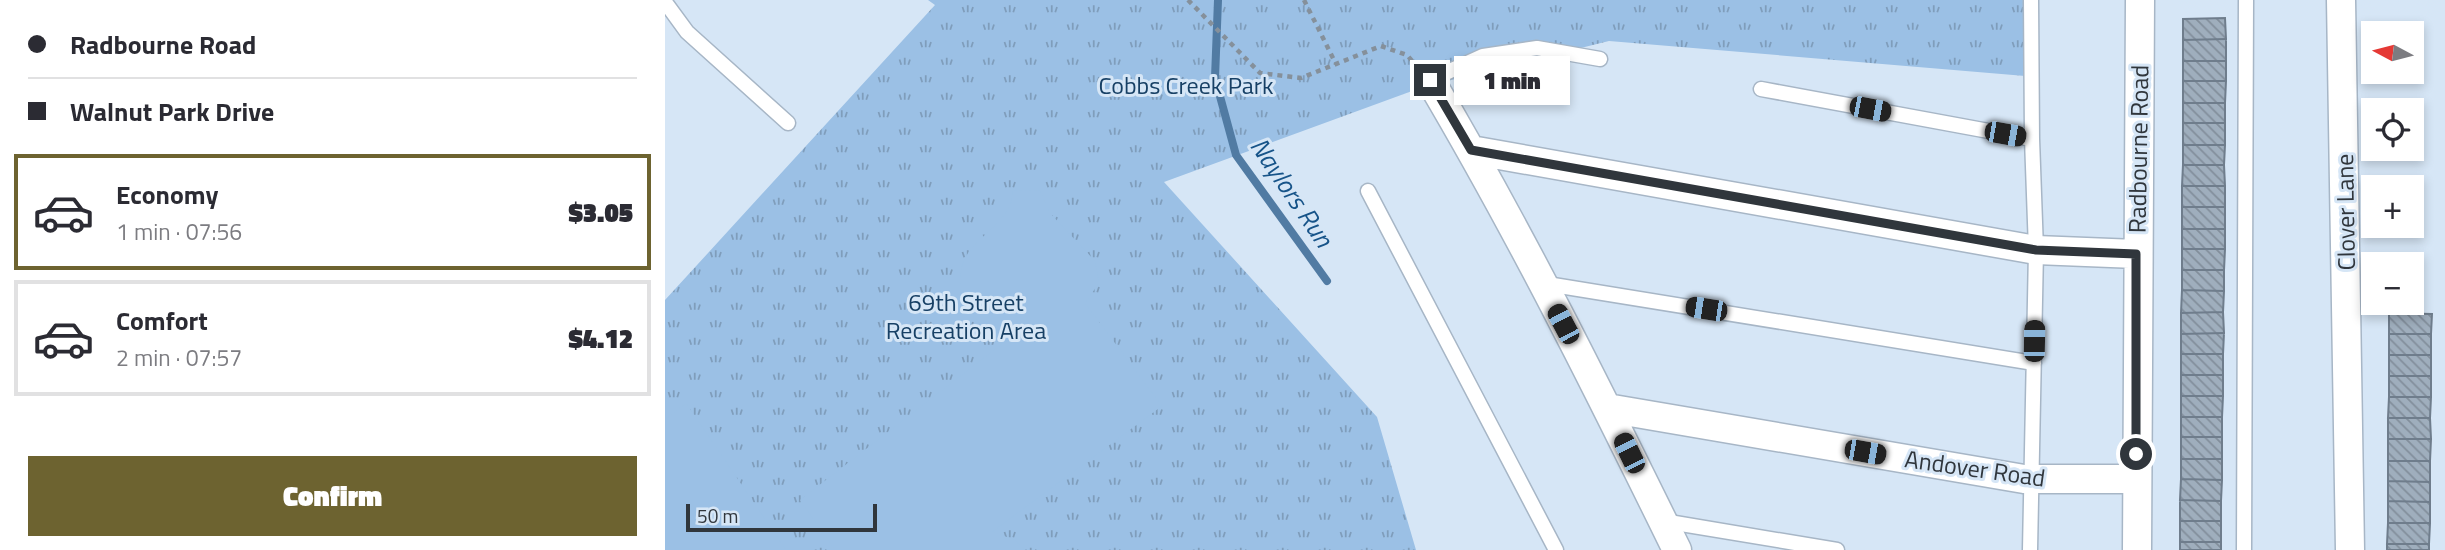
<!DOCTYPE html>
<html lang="en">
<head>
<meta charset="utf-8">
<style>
	:root { --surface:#fff; --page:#f2f2f3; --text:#2b2b33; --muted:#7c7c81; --line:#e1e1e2; --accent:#6d6330 }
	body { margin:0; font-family:"Titillium Web",sans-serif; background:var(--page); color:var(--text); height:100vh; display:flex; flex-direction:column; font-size:26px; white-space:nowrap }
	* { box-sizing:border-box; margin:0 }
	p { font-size:23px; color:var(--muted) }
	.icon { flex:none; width:38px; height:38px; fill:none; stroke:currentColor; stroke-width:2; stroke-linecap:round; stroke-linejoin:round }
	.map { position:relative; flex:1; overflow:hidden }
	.details { display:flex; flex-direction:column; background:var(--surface); width:665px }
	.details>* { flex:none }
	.guide { display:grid; align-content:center; height:154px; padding:0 28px; background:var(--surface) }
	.needle { width:46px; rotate:277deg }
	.buttons { position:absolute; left:1696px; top:21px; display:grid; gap:14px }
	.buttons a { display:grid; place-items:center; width:63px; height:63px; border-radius:0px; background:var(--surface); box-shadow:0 4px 10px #0003; font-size:35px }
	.scale { position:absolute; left:21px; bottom:18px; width:191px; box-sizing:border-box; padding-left:7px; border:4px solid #30363c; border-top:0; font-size:19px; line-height:24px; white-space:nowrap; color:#30363c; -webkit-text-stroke:5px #d6e6f6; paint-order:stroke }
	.end { position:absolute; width:32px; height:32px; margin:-16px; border:9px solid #30363c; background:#fff; box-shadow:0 0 0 4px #fff }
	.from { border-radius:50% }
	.bubble { position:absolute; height:49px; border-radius:0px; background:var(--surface); box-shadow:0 4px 10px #0003; font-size:23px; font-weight:800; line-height:49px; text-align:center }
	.car { position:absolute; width:21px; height:42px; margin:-21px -10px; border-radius:9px; box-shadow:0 0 5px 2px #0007; background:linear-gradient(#222 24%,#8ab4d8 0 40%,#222 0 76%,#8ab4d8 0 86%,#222 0) }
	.guide b { display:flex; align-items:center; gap:24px; height:66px; font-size:26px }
	.guide b+b { border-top:2px solid var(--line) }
	.guide i { width:18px; height:18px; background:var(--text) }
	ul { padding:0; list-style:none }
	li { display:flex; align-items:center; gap:21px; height:116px; margin:0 14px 10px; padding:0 14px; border:4px solid var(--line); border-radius:0px }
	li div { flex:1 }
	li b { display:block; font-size:26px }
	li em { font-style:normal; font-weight:800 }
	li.active { border-color:var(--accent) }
	li>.icon { width:63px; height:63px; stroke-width:1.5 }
	.button { display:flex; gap:14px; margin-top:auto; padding:14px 28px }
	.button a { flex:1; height:80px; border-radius:0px; background:var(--accent); color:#fff; font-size:28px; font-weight:800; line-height:80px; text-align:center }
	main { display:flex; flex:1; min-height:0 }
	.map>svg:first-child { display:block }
	.grass { fill:url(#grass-tufts) }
	.pitch { fill:#9bc0e5 }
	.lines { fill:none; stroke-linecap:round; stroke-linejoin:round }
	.stream { stroke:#517ba3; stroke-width:8 }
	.building { fill:url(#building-back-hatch); stroke:#6f7d8c; stroke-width:2 }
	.lane-casing { stroke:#a7b6c6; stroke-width:17 }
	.street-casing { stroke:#a7b6c6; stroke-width:31 }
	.path { stroke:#85909b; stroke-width:4.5; stroke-dasharray:5 5; stroke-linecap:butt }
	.lane { stroke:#fff; stroke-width:14 }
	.street { stroke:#fff; stroke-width:28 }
	.route { stroke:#30363c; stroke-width:9 }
	.labels { text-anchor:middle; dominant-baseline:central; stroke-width:6; stroke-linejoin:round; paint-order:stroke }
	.park-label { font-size:24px; fill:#174065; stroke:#d6e6f6 }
	.street-label { font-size:24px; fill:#30363c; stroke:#d6e6f6 }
	.water-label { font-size:26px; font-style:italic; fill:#175489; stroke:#d6e6f6 }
</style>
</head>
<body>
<main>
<section class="details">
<div class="guide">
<b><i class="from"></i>Radbourne Road</b>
<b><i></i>Walnut Park Drive</b>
</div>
<ul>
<li class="active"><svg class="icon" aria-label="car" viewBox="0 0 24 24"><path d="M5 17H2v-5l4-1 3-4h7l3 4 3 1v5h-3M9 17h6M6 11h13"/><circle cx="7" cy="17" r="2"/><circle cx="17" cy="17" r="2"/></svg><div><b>Economy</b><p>1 min · 07:56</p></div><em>$3.05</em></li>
<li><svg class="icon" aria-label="car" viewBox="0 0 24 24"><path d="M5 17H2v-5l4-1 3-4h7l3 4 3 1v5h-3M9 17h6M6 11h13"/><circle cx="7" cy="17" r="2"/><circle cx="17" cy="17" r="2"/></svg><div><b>Comfort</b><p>2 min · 07:57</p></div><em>$4.12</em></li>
</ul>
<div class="button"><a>Confirm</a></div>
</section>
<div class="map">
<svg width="1780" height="550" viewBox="0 0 1780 550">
	<defs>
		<pattern id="grass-tufts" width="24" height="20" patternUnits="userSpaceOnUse" patternTransform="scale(1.75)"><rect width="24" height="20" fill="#9bc0e5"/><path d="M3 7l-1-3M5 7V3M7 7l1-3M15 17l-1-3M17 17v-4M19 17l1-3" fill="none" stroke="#7f9dbb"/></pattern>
		<pattern id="building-back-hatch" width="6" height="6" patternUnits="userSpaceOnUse" patternTransform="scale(1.75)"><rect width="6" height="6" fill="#9faebd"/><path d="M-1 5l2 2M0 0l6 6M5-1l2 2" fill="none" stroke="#828e9b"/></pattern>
	</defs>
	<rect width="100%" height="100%" fill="#d6e6f6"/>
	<path class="grass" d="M 263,0 L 1373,0 L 1373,77 L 944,41 L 758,87 L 499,182 L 712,417 L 751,550 L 0,550 L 0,300 L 270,5 Z"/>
	<path class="pitch" d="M 375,190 L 384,212 L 430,261 L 434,283 L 420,303 L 497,406 L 327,532 L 348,539 L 361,550 L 170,550 L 135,500 L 342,340 L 320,329 L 295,303 C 296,291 294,275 298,263 C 306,238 348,222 348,191 Z
		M 21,403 L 121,550 L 0,550 L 0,420 Z"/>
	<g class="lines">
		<path class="stream" d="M 553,0 L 550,78 L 571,155 L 662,281"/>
	</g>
	<path class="building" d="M 1560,18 L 1561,39 L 1518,40 L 1518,19 Z
		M 1561,39 L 1561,61 L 1518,61 L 1518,40 Z
		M 1518,61 L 1561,61 L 1561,81 L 1518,81 Z
		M 1518,81 L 1561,81 L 1560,103 L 1518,103 Z
		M 1518,103 L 1560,103 L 1560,123 L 1518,123 Z
		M 1518,123 L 1560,123 L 1560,145 L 1518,145 Z
		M 1518,145 L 1560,145 L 1559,165 L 1518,165 Z
		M 1518,165 L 1559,165 L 1560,186 L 1517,186 Z
		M 1517,186 L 1560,186 L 1560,207 L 1517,207 Z
		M 1517,207 L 1560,207 L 1560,229 L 1517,229 Z
		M 1517,229 L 1560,229 L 1560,249 L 1517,249 Z
		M 1517,249 L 1560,249 L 1559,270 L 1517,270 Z
		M 1517,270 L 1559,270 L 1559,291 L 1517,290 Z
		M 1517,290 L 1559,291 L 1558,312 L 1516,313 Z
		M 1558,312 L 1559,333 L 1516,334 L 1516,313 Z
		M 1724,313 L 1767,314 L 1766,334 L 1724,334 Z
		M 1559,333 L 1558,354 L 1516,354 L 1516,334 Z
		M 1724,334 L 1766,334 L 1766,355 L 1724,355 Z
		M 1516,354 L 1558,354 L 1558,375 L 1516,375 Z
		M 1724,355 L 1766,355 L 1766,376 L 1724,376 Z
		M 1516,375 L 1558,375 L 1558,396 L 1516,396 Z
		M 1724,376 L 1766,376 L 1766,397 L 1724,397 Z
		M 1516,396 L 1558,396 L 1557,417 L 1516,417 Z
		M 1724,397 L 1766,397 L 1765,418 L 1723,418 Z
		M 1516,417 L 1557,417 L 1557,437 L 1516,437 Z
		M 1723,418 L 1765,418 L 1766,439 L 1723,439 Z
		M 1516,437 L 1557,437 L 1557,459 L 1516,459 Z
		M 1723,439 L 1766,439 L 1765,461 L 1723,461 Z
		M 1516,459 L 1557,459 L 1557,480 L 1516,479 Z
		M 1723,461 L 1765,461 L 1765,482 L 1723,481 Z
		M 1516,479 L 1557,480 L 1556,501 L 1515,500 Z
		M 1723,481 L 1765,482 L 1765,502 L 1723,501 Z
		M 1515,500 L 1556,501 L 1556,521 L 1515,521 Z
		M 1723,501 L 1765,502 L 1765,523 L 1723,523 Z
		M 1515,521 L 1556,521 L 1556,542 L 1515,542 Z
		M 1723,523 L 1765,523 L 1764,544 L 1722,544 Z
		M 1515,542 L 1556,542 L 1556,550 L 1515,550 Z
		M 1722,544 L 1764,544 L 1764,550 L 1722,550 Z"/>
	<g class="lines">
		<g class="lane-casing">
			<path id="lane" d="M 1366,0 L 1367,139
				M 0,2 L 22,32 L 123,123
				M 765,80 L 818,56 L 872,48 L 935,59
				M 1096,89 L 1367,139 L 1371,250 L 1365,550
				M 703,191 L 891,550
				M 876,283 L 1369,363
				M 998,521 L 1172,550
				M 1579,550 L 1581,0"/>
		</g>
		<g class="street-casing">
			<path id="street" d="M 1676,0 L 1685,550
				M 765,80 C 855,232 934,391 1012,550
				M 806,150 L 1371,250 L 1471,254
				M 942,408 L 1359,479 L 1471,479
				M 1472,550 L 1475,0"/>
		</g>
		<path class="path" d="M 523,0 L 595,73 L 636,78 L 716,46 L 742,55 L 749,63
			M 639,0 L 671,64"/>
		<use href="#lane" class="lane"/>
		<use href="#street" class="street"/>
	</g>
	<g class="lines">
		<path class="route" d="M 765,80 L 806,150 L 1371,250 L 1471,254 L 1471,454"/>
	</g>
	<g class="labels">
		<g class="park-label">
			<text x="521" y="85">Cobbs Creek Park</text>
			<text x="301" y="302">69th Street<tspan x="301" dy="28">Recreation Area</tspan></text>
		</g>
		<g class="street-label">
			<text transform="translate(1473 149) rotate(-89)">Radbourne Road</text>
			<text transform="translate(1680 212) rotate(-91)">Clover Lane</text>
			<text transform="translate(1310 468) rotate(8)">Andover Road</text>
		</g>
		<g class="water-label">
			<text transform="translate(627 192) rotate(56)">Naylors Run</text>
		</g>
	</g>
</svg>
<div class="buttons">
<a><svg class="needle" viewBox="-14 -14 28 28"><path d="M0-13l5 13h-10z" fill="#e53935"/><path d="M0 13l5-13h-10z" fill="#7c7c81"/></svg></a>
<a><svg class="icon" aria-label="locate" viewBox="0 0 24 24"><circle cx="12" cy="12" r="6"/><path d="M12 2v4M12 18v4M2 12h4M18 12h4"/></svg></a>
<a>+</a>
<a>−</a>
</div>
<div class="scale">50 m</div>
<i class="end from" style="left:1471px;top:454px"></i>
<i class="end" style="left:765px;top:80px"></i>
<div class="bubble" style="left:789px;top:56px;width:116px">1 min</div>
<i class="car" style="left:1205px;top:109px;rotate:101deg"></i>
<i class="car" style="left:1340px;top:134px;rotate:100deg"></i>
<i class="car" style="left:1041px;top:309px;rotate:279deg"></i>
<i class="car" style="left:898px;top:324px;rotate:332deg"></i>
<i class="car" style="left:1369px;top:341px;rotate:1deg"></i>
<i class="car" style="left:1200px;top:452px;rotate:100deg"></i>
<i class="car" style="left:964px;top:453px;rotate:334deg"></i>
</div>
</main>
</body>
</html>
